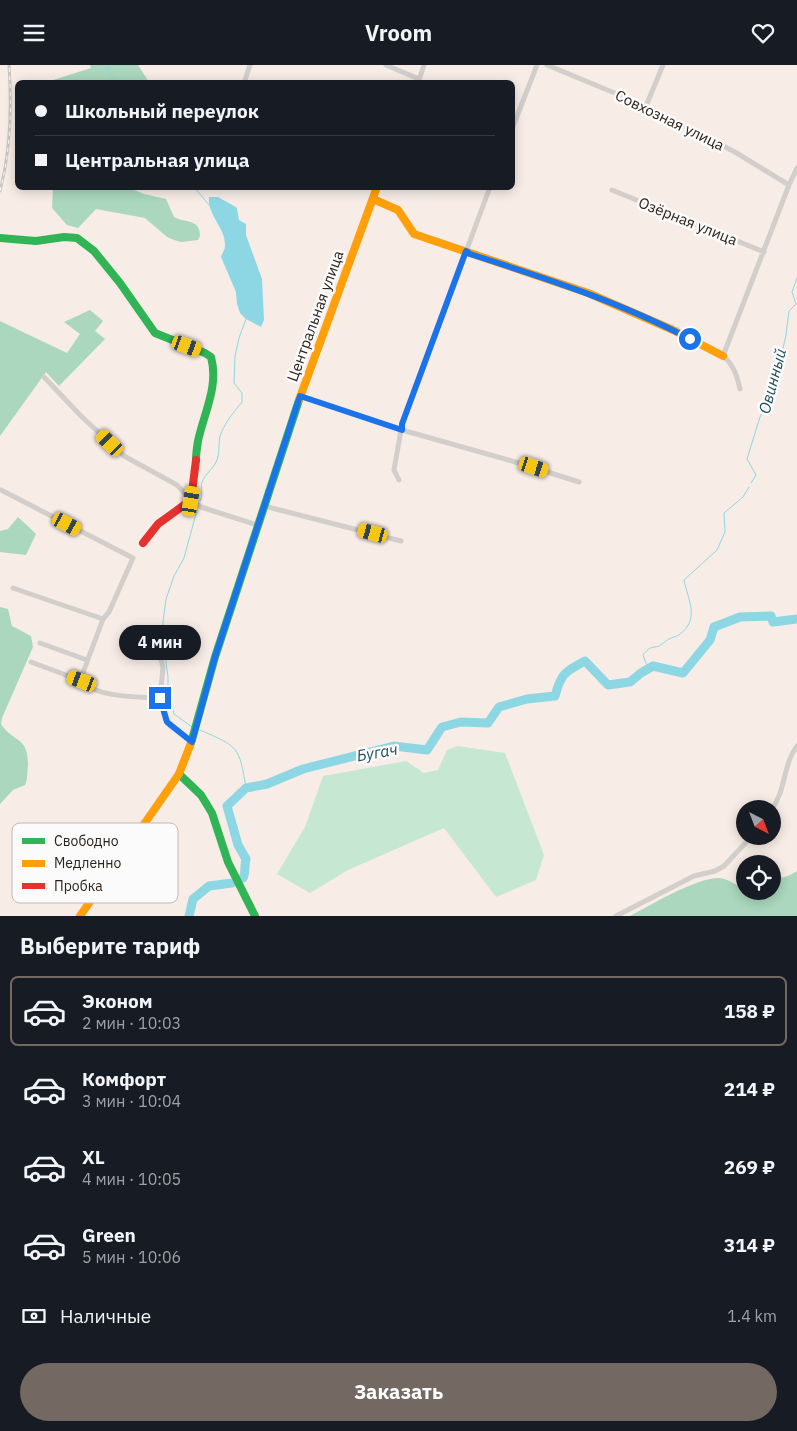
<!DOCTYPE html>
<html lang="ru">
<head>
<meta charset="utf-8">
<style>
	:root { --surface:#171b24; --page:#242831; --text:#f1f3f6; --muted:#9ea1a6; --line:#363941; --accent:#746962 }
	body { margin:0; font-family:"IBM Plex Sans",sans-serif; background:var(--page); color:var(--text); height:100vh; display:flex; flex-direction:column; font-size:19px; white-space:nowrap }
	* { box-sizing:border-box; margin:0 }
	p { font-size:16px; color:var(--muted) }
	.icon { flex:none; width:28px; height:28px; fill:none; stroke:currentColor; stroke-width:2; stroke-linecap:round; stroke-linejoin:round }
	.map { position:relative; height:851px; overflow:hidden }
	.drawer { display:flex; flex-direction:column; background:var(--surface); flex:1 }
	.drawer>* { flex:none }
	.top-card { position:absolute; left:15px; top:15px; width:500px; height:110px; border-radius:8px; box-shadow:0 2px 12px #0003; display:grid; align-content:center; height:110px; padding:0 20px; background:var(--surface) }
	.needle { width:32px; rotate:138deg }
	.controls { position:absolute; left:736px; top:735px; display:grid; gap:10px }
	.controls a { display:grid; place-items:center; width:45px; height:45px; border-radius:50%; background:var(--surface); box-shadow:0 2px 12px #0003; font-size:25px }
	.end { position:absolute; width:22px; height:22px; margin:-11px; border:6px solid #1a73e8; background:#fff; box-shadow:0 0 0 2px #fff }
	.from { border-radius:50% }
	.bubble { position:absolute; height:35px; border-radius:18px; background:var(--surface); box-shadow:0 2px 12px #0003; font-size:16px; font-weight:800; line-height:35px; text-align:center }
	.car { position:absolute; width:15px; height:30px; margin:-15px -8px; border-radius:6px; box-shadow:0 0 4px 1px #0007; background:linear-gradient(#f5c518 24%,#345 0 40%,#f5c518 0 76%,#345 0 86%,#f5c518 0) }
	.top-card b { display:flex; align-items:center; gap:18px; height:48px; font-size:19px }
	.top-card b+b { border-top:1px solid var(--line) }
	.top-card i { width:12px; height:12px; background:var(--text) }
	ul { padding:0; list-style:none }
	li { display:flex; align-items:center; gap:15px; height:70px; margin:0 10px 8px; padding:0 10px; border:2px solid transparent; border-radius:8px }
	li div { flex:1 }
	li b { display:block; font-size:19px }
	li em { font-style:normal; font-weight:800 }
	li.selected { border-color:var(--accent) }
	li>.icon { width:45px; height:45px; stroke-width:1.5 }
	h2 { padding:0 20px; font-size:22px; line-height:60px }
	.pay { display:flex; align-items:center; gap:12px; height:55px; padding:0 20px; font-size:19px }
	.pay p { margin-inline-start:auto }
	.cta { display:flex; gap:10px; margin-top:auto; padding:10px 20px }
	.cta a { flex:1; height:58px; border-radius:30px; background:var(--accent); color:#fff; font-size:20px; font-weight:800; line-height:58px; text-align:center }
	header { display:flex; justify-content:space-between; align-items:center; height:65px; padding:0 20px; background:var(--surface); font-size:22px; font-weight:800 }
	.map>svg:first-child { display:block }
	.green { fill:#c6e8d3 }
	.forest { fill:#aad7be }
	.water { fill:#8dd7e4 }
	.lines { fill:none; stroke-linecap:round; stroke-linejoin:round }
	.stream { stroke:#8dd7e4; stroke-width:1 }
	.river { stroke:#8dd7e4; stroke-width:9 }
	.street { stroke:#d2cecc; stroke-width:5 }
	.fast { stroke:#30b455; stroke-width:8 }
	.slow { stroke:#ff9f0a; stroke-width:8 }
	.jam { stroke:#e5322d; stroke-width:8 }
	.rail-casing { stroke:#c8c5c3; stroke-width:3 }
	.rail { stroke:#fbfbfb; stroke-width:1; stroke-dasharray:4; stroke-linecap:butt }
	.route { stroke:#1a73e8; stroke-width:6 }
	.labels { text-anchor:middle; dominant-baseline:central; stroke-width:5; stroke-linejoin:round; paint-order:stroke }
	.street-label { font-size:15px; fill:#2e221b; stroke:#fbfbfb }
	.water-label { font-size:16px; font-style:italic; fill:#1e4f58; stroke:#fbfbfb }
	.key { fill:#fbfbfb; stroke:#bebab8; stroke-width:1 }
	.key-label { font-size:14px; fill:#2e221b }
</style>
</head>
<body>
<header><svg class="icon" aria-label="menu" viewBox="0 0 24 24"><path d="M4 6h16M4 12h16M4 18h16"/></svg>Vroom<svg class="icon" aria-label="heart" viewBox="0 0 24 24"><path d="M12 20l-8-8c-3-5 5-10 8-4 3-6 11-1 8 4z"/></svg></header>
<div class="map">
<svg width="797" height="851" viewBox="0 0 797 851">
	<rect width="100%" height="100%" fill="#f7ece6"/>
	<path class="green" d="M 458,681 L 505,688 L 544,790 L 536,815 L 496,832 L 444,763 L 348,805 L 310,828 L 277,809 L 305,762 L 323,711 L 406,696 L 424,708 L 438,705 L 447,685 Z"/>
	<path class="forest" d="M 90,0 L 138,0 L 149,17 L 51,17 L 50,16 L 91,3 Z
		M 53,123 L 129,123 L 144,129 L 166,134 L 174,152 C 184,158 200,153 200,171 L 198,175 L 181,177 L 174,175 L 167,172 L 145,153 L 96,144 L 78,163 L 67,160 L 52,143 Z
		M 90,245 L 103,256 L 95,266 L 105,274 L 59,321 L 46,307 L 0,371 L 0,256 L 67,288 L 80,269 L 64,257 Z
		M 18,452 L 36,469 L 26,490 L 0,487 L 0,466 L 8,464 Z
		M 0,542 L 8,544 L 12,561 L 31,571 L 33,582 L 2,653 L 1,659 C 14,679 28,670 28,700 C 27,707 28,714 25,720 L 13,725 L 0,739 Z
		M 797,806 L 797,851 L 630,851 C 651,840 697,812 720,813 C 729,814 736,821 745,823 L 745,826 L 772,826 L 773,815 L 788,811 Z"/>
	<path class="water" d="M 209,132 L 218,132 L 234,141 L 237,143 L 239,155 L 246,159 L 246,170 L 262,214 L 264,255 L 261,262 L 246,254 L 240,248 L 237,239 L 236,227 L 221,192 C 222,188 225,185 225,181 C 226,163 207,150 209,132 Z"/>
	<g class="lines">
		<path class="stream" d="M 107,0 L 111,10 L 117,18
			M 194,122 L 210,141
			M 751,418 L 756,410 L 747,394 L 760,352 L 775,319 L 786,270 L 789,246 L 796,239 L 792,227 L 797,213
			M 200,436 C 204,429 200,424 202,417 C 205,409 214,403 217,395 C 220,387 218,375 221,368 C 227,355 233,348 242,337 L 242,328 L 234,318 L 235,291 L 239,273 L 246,254
			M 641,608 L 647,601 L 643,590 C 649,582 651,583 659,581 C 663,579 665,576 669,574 C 672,572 677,572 680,569 C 700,554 688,535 684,515 L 717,485 L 725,467 L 724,448 L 743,432 L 749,422
			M 192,662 L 174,649 L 168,626 L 168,612 L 164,582 L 163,557 L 166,534 L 174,511 L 184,493 L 197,445
			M 200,665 C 239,682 239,681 246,723"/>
		<path class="river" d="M 243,813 C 246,807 244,801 246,794 L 238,780 L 227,741 L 246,723 L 267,719 L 303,704 L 394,681 L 427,685 L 442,662 L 461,657 L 488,658 L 499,642 L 527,634 L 555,631 C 561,609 564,607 585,596 L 608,620 L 630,617 L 641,608 L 653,601 L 683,608 L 710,575 L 714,562 L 740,552 L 771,551 L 773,557 L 797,554
			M 189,851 L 193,834 L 209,821 L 232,818"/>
		<path class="street" d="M 386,0 L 419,14
			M 547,0 L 646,41 L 735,87 L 789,120
			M 244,18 L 250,0
			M 418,18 L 424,0
			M 646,41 L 663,0
			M 512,64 L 537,0
			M 612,125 L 764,187
			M 44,312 L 81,351 L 124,391 L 177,420 L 191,435 L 201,442 L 257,460
			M 740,324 C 737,311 734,300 723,291 L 789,120 L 797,103
			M 300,331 L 402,365 L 519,398 L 579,417
			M 399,415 L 394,405 L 402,359 L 490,122
			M 1,425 L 133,493 L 109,547 L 103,554 L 81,613 C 90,633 141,632 160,633
			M 264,441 L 401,476
			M 13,523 L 103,554
			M 154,564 L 163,603 L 160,633 L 165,654 L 170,661 L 192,677
			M 40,578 L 87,595
			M 31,597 L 82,616
			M 772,744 C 786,725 783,699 797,681
			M 616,851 L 694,811 L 715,806 L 724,801 L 752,771"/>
		<path class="fast" d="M 0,173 L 36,176 L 64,172 L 77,173 L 94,186 L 120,218 L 155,268 L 205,288 L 211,292 C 219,321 204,348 198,376 C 197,382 196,389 196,395
			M 191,678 L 215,592 L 299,335
			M 179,709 L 201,730 L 212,748 L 228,797 L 255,851"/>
		<path class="slow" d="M 373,134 L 398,145 L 414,169 L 588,228 L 673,265 L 723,291
			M 299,335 L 377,122
			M 80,851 L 179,709 L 191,678"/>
		<path class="jam" d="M 143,478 L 158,459 L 191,435 L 196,395"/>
		<g class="rail-casing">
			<path id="rail" d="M 0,126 C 11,84 12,43 9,0"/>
		</g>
		<use href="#rail" class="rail"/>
	</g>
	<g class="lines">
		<path class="route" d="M 160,633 L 167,657 L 192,677 L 215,592 L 300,331 L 402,365 L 402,359 L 466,186 L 470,189 C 545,213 620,237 690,274"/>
	</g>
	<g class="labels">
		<g class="street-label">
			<text transform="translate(670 55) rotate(26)">Совхозная улица</text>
			<text transform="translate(688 156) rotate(22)">Озёрная улица</text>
			<text transform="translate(315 251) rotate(-70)">Центральная улица</text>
		</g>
		<g class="water-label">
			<text transform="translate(772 316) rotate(-75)">Овинный</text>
			<text transform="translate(377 687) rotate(-10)">Бугач</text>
		</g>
	</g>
	<rect x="12" y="758" width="166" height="80" rx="8" class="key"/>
	<rect x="22" y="773" width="23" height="6" fill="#30b455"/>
	<rect x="22" y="795" width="23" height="7" fill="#ff9f0a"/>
	<rect x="22" y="818" width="23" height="6" fill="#e5322d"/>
	<g class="key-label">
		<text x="54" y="781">Свободно</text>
		<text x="54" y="803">Медленно</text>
		<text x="54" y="826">Пробка</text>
	</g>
</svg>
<div class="controls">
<a><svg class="needle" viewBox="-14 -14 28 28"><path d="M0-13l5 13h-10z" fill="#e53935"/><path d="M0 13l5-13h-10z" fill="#9ea1a6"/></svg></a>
<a><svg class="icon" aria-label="locate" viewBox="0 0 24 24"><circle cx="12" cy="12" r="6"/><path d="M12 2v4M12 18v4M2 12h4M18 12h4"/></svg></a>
</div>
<i class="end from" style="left:690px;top:274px"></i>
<i class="end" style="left:160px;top:633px"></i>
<div class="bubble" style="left:119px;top:560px;width:82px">4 мин</div>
<i class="car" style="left:187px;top:281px;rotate:110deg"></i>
<i class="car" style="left:110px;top:378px;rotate:314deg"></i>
<i class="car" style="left:534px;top:402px;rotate:108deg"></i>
<i class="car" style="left:191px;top:436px;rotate:9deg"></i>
<i class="car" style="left:67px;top:459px;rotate:118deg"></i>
<i class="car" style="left:373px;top:468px;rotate:285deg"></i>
<i class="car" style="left:82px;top:616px;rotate:291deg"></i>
<div class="top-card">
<b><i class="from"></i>Школьный переулок</b>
<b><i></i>Центральная улица</b>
</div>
</div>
<section class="drawer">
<h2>Выберите тариф</h2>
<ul>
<li class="selected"><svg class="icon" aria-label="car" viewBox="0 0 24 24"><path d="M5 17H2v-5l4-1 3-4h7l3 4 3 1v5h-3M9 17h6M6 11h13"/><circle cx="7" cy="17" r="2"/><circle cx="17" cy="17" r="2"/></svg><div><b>Эконом</b><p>2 мин · 10:03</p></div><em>158 ₽</em></li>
<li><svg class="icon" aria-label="car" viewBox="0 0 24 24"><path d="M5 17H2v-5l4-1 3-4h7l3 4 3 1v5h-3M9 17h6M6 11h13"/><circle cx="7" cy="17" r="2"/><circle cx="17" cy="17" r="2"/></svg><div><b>Комфорт</b><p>3 мин · 10:04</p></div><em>214 ₽</em></li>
<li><svg class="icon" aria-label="car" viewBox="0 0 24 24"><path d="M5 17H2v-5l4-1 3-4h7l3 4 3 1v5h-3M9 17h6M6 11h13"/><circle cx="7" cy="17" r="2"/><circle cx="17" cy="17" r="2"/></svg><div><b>XL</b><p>4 мин · 10:05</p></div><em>269 ₽</em></li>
<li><svg class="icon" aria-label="car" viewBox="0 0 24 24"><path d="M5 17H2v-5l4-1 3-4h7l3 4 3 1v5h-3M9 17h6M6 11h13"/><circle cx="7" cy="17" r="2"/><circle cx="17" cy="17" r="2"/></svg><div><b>Green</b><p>5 мин · 10:06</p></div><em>314 ₽</em></li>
</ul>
<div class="pay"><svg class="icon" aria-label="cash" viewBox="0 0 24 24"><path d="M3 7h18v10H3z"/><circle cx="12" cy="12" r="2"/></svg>Наличные<p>1.4 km</p></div>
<div class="cta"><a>Заказать</a></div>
</section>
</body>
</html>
